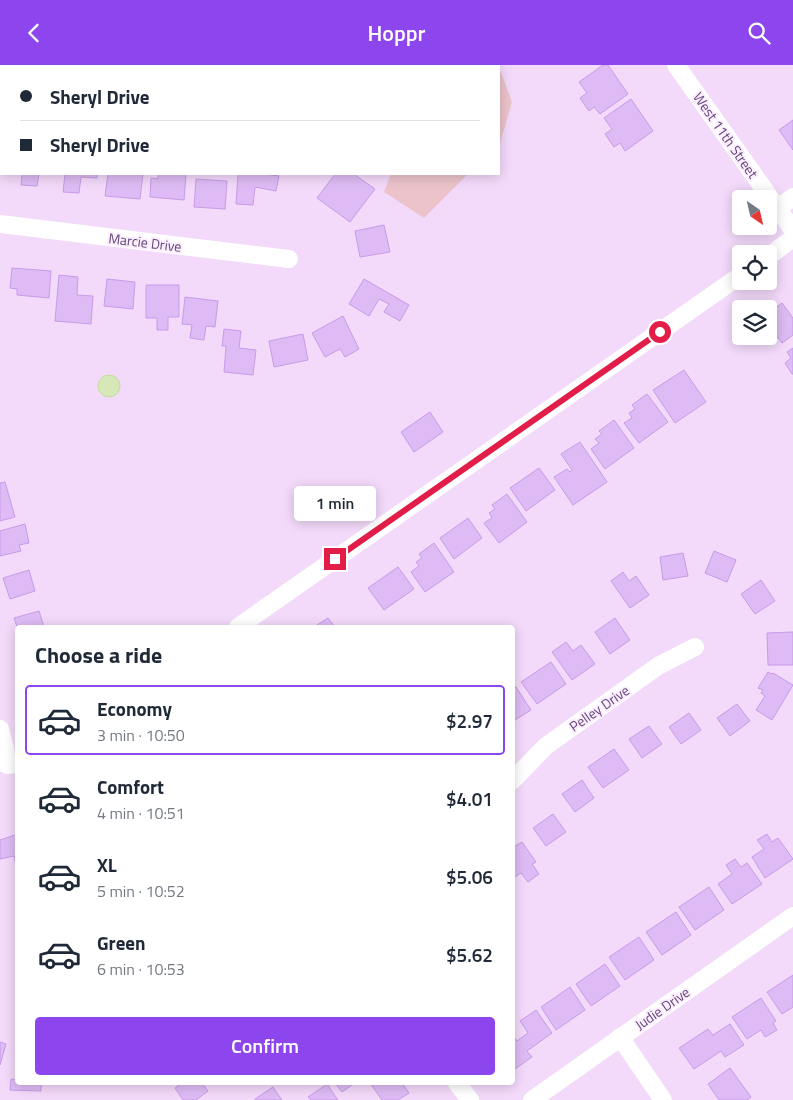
<!DOCTYPE html>
<html lang="en">
<head>
<meta charset="utf-8">
<style>
	:root { --surface:#fff; --page:#f6f6f7; --text:#1f2937; --muted:#747a83; --line:#e0e1e3; --accent:#8d45ed }
	body { margin:0; font-family:"Titillium Web",sans-serif; background:var(--page); color:var(--text); height:100vh; display:flex; flex-direction:column; font-size:19px; white-space:nowrap }
	* { box-sizing:border-box; margin:0 }
	p { font-size:16px; color:var(--muted) }
	.icon { flex:none; width:28px; height:28px; fill:none; stroke:currentColor; stroke-width:2; stroke-linecap:round; stroke-linejoin:round }
	.map { position:relative; flex:1; overflow:hidden }
	.side { position:absolute; left:15px; top:560px; width:500px; height:460px; display:flex; flex-direction:column; background:var(--surface); border-radius:5px; box-shadow:0 2px 12px #0003 }
	.side>* { flex:none }
	.banner { position:absolute; left:0px; top:0px; width:500px; height:110px; box-shadow:0 2px 12px #0003; display:grid; align-content:center; height:110px; padding:0 20px; background:var(--surface) }
	.needle { width:32px; rotate:146deg }
	.fabs { position:absolute; left:732px; top:125px; display:grid; gap:10px }
	.fabs a { display:grid; place-items:center; width:45px; height:45px; border-radius:5px; background:var(--surface); box-shadow:0 2px 12px #0003; font-size:25px }
	.end { position:absolute; width:22px; height:22px; margin:-11px; border:6px solid #e11d48; background:#fff; box-shadow:0 0 0 2px #fff }
	.from { border-radius:50% }
	.bubble { position:absolute; height:35px; border-radius:5px; background:var(--surface); box-shadow:0 2px 12px #0003; font-size:16px; font-weight:600; line-height:35px; text-align:center }
	.banner b { display:flex; align-items:center; gap:18px; height:48px; font-size:19px }
	.banner b+b { border-top:1px solid var(--line) }
	.banner i { width:12px; height:12px; background:var(--text) }
	ul { padding:0; list-style:none }
	li { display:flex; align-items:center; gap:15px; height:70px; margin:0 10px 8px; padding:0 10px; border:2px solid transparent; border-radius:5px }
	li div { flex:1 }
	li b { display:block; font-size:19px }
	li em { font-style:normal; font-weight:600 }
	li.selected { border-color:var(--accent) }
	li>.icon { width:45px; height:45px; stroke-width:1.5 }
	h2 { padding:0 20px; font-size:22px; line-height:60px }
	.cta { display:flex; gap:10px; margin-top:auto; padding:10px 20px }
	.cta a { flex:1; height:58px; border-radius:5px; background:var(--accent); color:#fff; font-size:20px; font-weight:600; line-height:58px; text-align:center }
	header { display:flex; justify-content:space-between; align-items:center; height:65px; padding:0 20px; background:var(--accent); color:#fff; font-size:22px; font-weight:600 }
	.map>svg:first-child { display:block }
	.residential { fill:#f3d9fa; fill-rule:evenodd }
	.green { fill:#ecc3cb }
	.water { fill:#d7e8b8; stroke:#c5db9e }
	.building { fill:#debbf4; stroke:#c89be8 }
	.lines { fill:none; stroke-linecap:round; stroke-linejoin:round }
	.minor { stroke:#fff; stroke-width:18 }
	.route { stroke:#e11d48; stroke-width:6 }
	.labels { text-anchor:middle; dominant-baseline:central; stroke-width:4; stroke-linejoin:round; paint-order:stroke }
	.street-label { font-size:14px; fill:#634978; stroke:#fcedff }
</style>
</head>
<body>
<header><svg class="icon" aria-label="back" viewBox="0 0 24 24"><path d="M15 5l-7 7 7 7"/></svg>Hoppr<svg class="icon" aria-label="search" viewBox="0 0 24 24"><circle cx="10" cy="10" r="6"/><path d="M15 15l6 6"/></svg></header>
<div class="map">
<svg width="793" height="1035" viewBox="0 0 793 1035">
	<rect width="100%" height="100%" fill="#f9e5fd"/>
	<path class="residential" d="M 294,0 L 793,0 L 793,1035 L 0,1035 L 0,29 L 1,109 L 499,109 L 499,1 L 294,1 ZM 741,134 L 769,134 L 769,161 L 741,161 ZM 741,189 L 769,189 L 769,216 L 741,216 ZM 741,244 L 769,244 L 769,271 L 741,271 ZM 18,562 L 512,562 L 512,1018 L 18,1018 Z"/>
	<path class="green" d="M 499,2 L 512,37 L 499,82 Z
		M 391,109 L 468,109 L 424,153 L 384,127 Z"/>
	<path class="water" d="M98 321a11 11 0 1 1 22 0a11 11 0 1 1-22 0Z"/>
	<path class="building" d="M 603,0 L 608,0 L 628,29 L 600,49 L 594,42 L 589,46 L 580,33 L 587,28 L 579,17 Z
		M 631,34 L 653,66 L 625,86 L 620,78 L 614,82 L 605,69 L 612,64 L 604,53 Z
		M 793,55 L 793,85 L 779,65 Z
		M 22,109 L 39,109 L 37,121 L 21,120 Z
		M 65,109 L 97,109 L 97,113 L 81,112 L 79,128 L 63,127 Z
		M 108,109 L 143,109 L 140,134 L 105,131 Z
		M 158,109 L 186,109 L 184,135 L 150,132 L 151,113 L 158,114 Z
		M 238,109 L 265,109 L 279,111 L 276,126 L 255,122 L 253,140 L 236,139 Z
		M 335,109 L 356,109 L 355,110 L 375,124 L 350,157 L 317,133 Z
		M 196,114 L 227,116 L 225,144 L 194,142 Z
		M 384,160 L 390,187 L 360,192 L 355,166 Z
		M 12,203 L 51,206 L 49,233 L 17,230 L 17,224 L 10,223 Z
		M 59,210 L 78,212 L 77,230 L 93,231 L 91,259 L 55,256 Z
		M 107,214 L 135,217 L 133,244 L 104,241 Z
		M 364,214 L 409,240 L 400,256 L 384,247 L 389,239 L 379,234 L 369,251 L 349,239 Z
		M 146,220 L 179,220 L 179,252 L 168,252 L 168,265 L 157,265 L 157,253 L 146,253 Z
		M 185,232 L 218,236 L 215,262 L 206,261 L 204,275 L 190,273 L 192,260 L 182,259 Z
		M 782,238 L 793,253 L 793,270 L 782,278 L 769,261 L 769,248 Z
		M 343,251 L 359,284 L 345,292 L 340,284 L 325,292 L 312,268 Z
		M 224,264 L 241,266 L 239,283 L 256,285 L 253,310 L 224,307 L 226,281 L 222,281 Z
		M 303,269 L 308,295 L 274,302 L 269,276 Z
		M 793,283 L 793,309 L 792,309 L 785,298 L 791,293 L 787,287 Z
		M 684,305 L 706,337 L 675,358 L 653,325 Z
		M 647,329 L 668,357 L 639,378 L 624,358 L 632,353 L 629,348 L 635,344 L 632,340 Z
		M 430,347 L 443,367 L 414,387 L 401,367 Z
		M 614,355 L 634,383 L 605,404 L 591,384 L 599,378 L 595,374 L 602,369 L 599,366 Z
		M 580,377 L 607,417 L 573,440 L 554,412 L 567,404 L 570,407 L 572,405 L 561,389 Z
		M 539,403 L 555,425 L 526,446 L 510,423 Z
		M 5,417 L 15,452 L 0,456 L 0,418 Z
		M 507,429 L 527,457 L 499,478 L 484,458 L 492,453 L 489,448 L 495,444 L 492,440 Z
		M 468,453 L 482,473 L 454,494 L 440,473 Z
		M 25,459 L 29,478 L 19,480 L 21,486 L 0,491 L 0,466 Z
		M 434,478 L 454,507 L 425,527 L 411,507 L 419,501 L 416,497 L 422,493 L 419,489 Z
		M 714,486 L 736,495 L 727,517 L 705,508 Z
		M 683,488 L 688,511 L 663,515 L 660,492 Z
		M 398,502 L 414,524 L 384,545 L 368,523 Z
		M 29,505 L 35,526 L 10,534 L 3,513 Z
		M 623,507 L 629,516 L 636,511 L 649,530 L 630,543 L 611,516 Z
		M 761,515 L 775,536 L 755,549 L 741,529 Z
		M 39,546 L 44,562 L 18,562 L 18,564 L 14,553 Z
		M 328,553 L 335,562 L 314,562 Z
		M 615,553 L 630,575 L 610,589 L 595,567 Z
		M 793,567 L 793,600 L 768,600 L 767,568 Z
		M 566,577 L 573,586 L 581,580 L 595,599 L 572,615 L 552,587 Z
		M 551,597 L 566,619 L 537,639 L 521,617 Z
		M 768,607 L 772,609 L 773,608 L 793,620 L 772,655 L 756,645 L 765,631 L 761,628 L 763,625 L 758,623 Z
		M 516,622 L 531,645 L 512,657 L 512,624 Z
		M 737,639 L 750,656 L 730,671 L 717,653 Z
		M 689,648 L 701,665 L 681,679 L 669,662 Z
		M 649,661 L 662,679 L 642,693 L 629,674 Z
		M 614,684 L 629,705 L 603,723 L 588,702 Z
		M 582,715 L 594,733 L 575,747 L 562,729 Z
		M 553,749 L 566,767 L 546,781 L 533,763 Z
		M 18,769 L 18,806 L 17,806 L 14,791 L 0,794 L 0,775 Z
		M 767,769 L 772,777 L 778,773 L 793,794 L 765,813 L 752,792 L 764,784 L 757,775 Z
		M 522,777 L 536,797 L 532,799 L 539,809 L 528,817 L 521,808 L 512,814 L 512,783 Z
		M 735,794 L 741,802 L 747,798 L 762,819 L 732,839 L 718,819 L 732,809 L 726,800 Z
		M 709,822 L 724,845 L 695,865 L 679,842 Z
		M 676,847 L 691,870 L 662,890 L 646,867 Z
		M 639,872 L 654,895 L 625,915 L 609,892 Z
		M 605,899 L 620,921 L 591,941 L 576,919 Z
		M 793,910 L 793,942 L 782,949 L 767,927 Z
		M 570,922 L 585,945 L 556,965 L 541,942 Z
		M 761,933 L 776,956 L 773,958 L 777,965 L 765,972 L 761,965 L 747,974 L 732,952 Z
		M 536,945 L 552,968 L 527,986 L 532,992 L 512,1006 L 512,970 L 517,976 L 528,968 L 520,956 Z
		M 730,959 L 744,980 L 725,992 L 721,986 L 694,1004 L 679,983 L 708,964 L 713,970 Z
		M 0,977 L 6,979 L 0,1000 Z
		M 730,1003 L 751,1032 L 747,1035 L 719,1035 L 708,1019 Z
		M 11,1014 L 18,1015 L 18,1018 L 41,1018 L 41,1026 L 10,1025 Z
		M 183,1018 L 202,1018 L 208,1026 L 196,1035 L 183,1035 L 175,1023 Z
		M 335,1018 L 355,1018 L 342,1027 Z
		M 370,1018 L 402,1018 L 409,1028 L 398,1035 L 382,1035 Z
		M 327,1019 L 338,1035 L 311,1035 L 308,1032 Z
		M 273,1022 L 282,1035 L 255,1035 L 255,1034 Z"/>
	<g class="lines">
		<path class="minor" d="M 676,0 L 793,165
			M 778,143 L 793,132
			M 0,159 L 289,194
			M 769,191 L 793,173
			M 238,562 L 741,210
			M 0,664 L 5,683 L 7,700 L 18,699
			M 512,716 L 546,681 L 658,601 L 695,582
			M 620,972 L 663,1035
			M 457,1018 L 470,1035
			M 532,1035 L 793,851"/>
	</g>
	<g class="lines">
		<path class="route" d="M 335,494 L 660,267"/>
	</g>
	<g class="labels">
		<g class="street-label">
			<text transform="translate(726 70) rotate(55)">West 11th Street</text>
			<text transform="translate(145 177) rotate(7)">Marcie Drive</text>
			<text transform="translate(599 643) rotate(-35)">Pelley Drive</text>
			<text transform="translate(662 943) rotate(-35)">Judie Drive</text>
		</g>
	</g>
</svg>
<div class="fabs">
<a><svg class="needle" viewBox="-14 -14 28 28"><path d="M0-13l5 13h-10z" fill="#e53935"/><path d="M0 13l5-13h-10z" fill="#747a83"/></svg></a>
<a><svg class="icon" aria-label="locate" viewBox="0 0 24 24"><circle cx="12" cy="12" r="6"/><path d="M12 2v4M12 18v4M2 12h4M18 12h4"/></svg></a>
<a><svg class="icon" aria-label="layers" viewBox="0 0 24 24"><path d="M12 4l9 5-9 5-9-5zM3 14l9 5 9-5"/></svg></a>
</div>
<i class="end from" style="left:660px;top:267px"></i>
<i class="end" style="left:335px;top:494px"></i>
<div class="bubble" style="left:294px;top:421px;width:82px">1 min</div>
<div class="banner">
<b><i class="from"></i>Sheryl Drive</b>
<b><i></i>Sheryl Drive</b>
</div>
<section class="side">
<h2>Choose a ride</h2>
<ul>
<li class="selected"><svg class="icon" aria-label="car" viewBox="0 0 24 24"><path d="M5 17H2v-5l4-1 3-4h7l3 4 3 1v5h-3M9 17h6M6 11h13"/><circle cx="7" cy="17" r="2"/><circle cx="17" cy="17" r="2"/></svg><div><b>Economy</b><p>3 min · 10:50</p></div><em>$2.97</em></li>
<li><svg class="icon" aria-label="car" viewBox="0 0 24 24"><path d="M5 17H2v-5l4-1 3-4h7l3 4 3 1v5h-3M9 17h6M6 11h13"/><circle cx="7" cy="17" r="2"/><circle cx="17" cy="17" r="2"/></svg><div><b>Comfort</b><p>4 min · 10:51</p></div><em>$4.01</em></li>
<li><svg class="icon" aria-label="car" viewBox="0 0 24 24"><path d="M5 17H2v-5l4-1 3-4h7l3 4 3 1v5h-3M9 17h6M6 11h13"/><circle cx="7" cy="17" r="2"/><circle cx="17" cy="17" r="2"/></svg><div><b>XL</b><p>5 min · 10:52</p></div><em>$5.06</em></li>
<li><svg class="icon" aria-label="car" viewBox="0 0 24 24"><path d="M5 17H2v-5l4-1 3-4h7l3 4 3 1v5h-3M9 17h6M6 11h13"/><circle cx="7" cy="17" r="2"/><circle cx="17" cy="17" r="2"/></svg><div><b>Green</b><p>6 min · 10:53</p></div><em>$5.62</em></li>
</ul>
<div class="cta"><a>Confirm</a></div>
</section>
</div>
</body>
</html>
